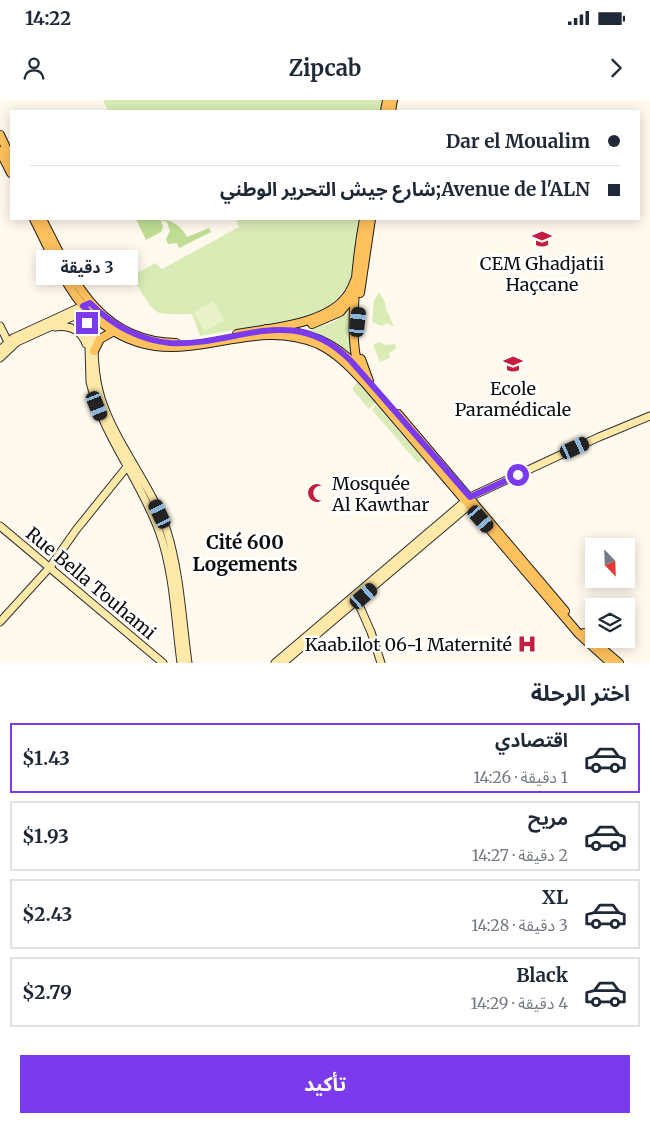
<!DOCTYPE html>
<html lang="ar">
<head>
<meta charset="utf-8">
<style>
	:root { --surface:#fff; --page:#f6f6f7; --text:#1f2937; --muted:#747a83; --line:#e0e1e3; --accent:#7c3aed }
	body { margin:0; font-family:Merriweather,"Noto Sans Arabic",serif; background:var(--page); color:var(--text); direction:rtl; height:100vh; display:flex; flex-direction:column; font-size:19px; white-space:nowrap }
	* { box-sizing:border-box; margin:0 }
	p { font-size:16px; color:var(--muted) }
	.icon { flex:none; width:28px; height:28px; fill:none; stroke:currentColor; stroke-width:2; stroke-linecap:round; stroke-linejoin:round }
	.map { position:relative; height:563px; overflow:hidden; direction:ltr }
	.sheet { display:flex; flex-direction:column; background:var(--surface); flex:1 }
	.sheet>* { flex:none }
	.hud { position:absolute; left:10px; top:10px; width:630px; height:110px; border-radius:0px; box-shadow:0 2px 12px #0003; direction:rtl; display:grid; align-content:center; height:110px; padding:0 20px; background:var(--surface) }
	.needle { width:32px; rotate:157deg }
	.fabs { position:absolute; left:585px; top:438px; display:grid; gap:10px }
	.fabs a { display:grid; place-items:center; width:50px; height:50px; border-radius:0px; background:var(--surface); box-shadow:0 2px 12px #0003; font-size:25px }
	.end { position:absolute; width:22px; height:22px; margin:-11px; border:6px solid #7c3aed; background:#fff; box-shadow:0 0 0 2px #fff }
	.from { border-radius:50% }
	.bubble { position:absolute; height:35px; border-radius:0px; background:var(--surface); box-shadow:0 2px 12px #0003; font-size:16px; font-weight:700; line-height:35px; text-align:center; direction:rtl }
	.car { position:absolute; width:15px; height:30px; margin:-15px -8px; border-radius:6px; box-shadow:0 0 4px 1px #0007; background:linear-gradient(#222 24%,#8ab4d8 0 40%,#222 0 76%,#8ab4d8 0 86%,#222 0) }
	.hud b { display:flex; align-items:center; gap:18px; height:48px; font-size:19px }
	.hud b+b { border-top:1px solid var(--line) }
	.hud i { width:12px; height:12px; background:var(--text) }
	ul { padding:0; list-style:none }
	li { display:flex; align-items:center; gap:15px; height:70px; margin:0 10px 8px; padding:0 10px; border:2px solid var(--line); border-radius:0px }
	li div { flex:1 }
	li b { display:block; font-size:19px }
	li em { font-style:normal; font-weight:700 }
	li.on { border-color:var(--accent) }
	li>.icon { width:45px; height:45px; stroke-width:1.5 }
	h2 { padding:0 20px; font-size:22px; line-height:60px }
	.primary-button { display:flex; gap:10px; margin-top:auto; padding:10px 20px }
	.primary-button a { flex:1; height:58px; border-radius:0px; background:var(--accent); color:#fff; font-size:20px; font-weight:700; line-height:58px; text-align:center }
	.status { display:flex; justify-content:space-between; align-items:center; height:35px; padding:0 25px; background:var(--surface); direction:ltr }
	.status svg { height:14px; fill:currentColor }
	header { display:flex; justify-content:space-between; align-items:center; height:65px; padding:0 20px; background:var(--surface); font-size:22px; font-weight:700 }
	.map>svg:first-child { display:block }
	.green { fill:#d9ecb5 }
	.forest { fill:#bfdd93 }
	.pitch { fill:#eaf2c7 }
	.lines { fill:none; stroke-linecap:round; stroke-linejoin:round }
	.secondary-casing { stroke:#2f2f2f; stroke-width:9 }
	.primary-casing { stroke:#1e1e1e; stroke-width:10 }
	.secondary { stroke:#ffe9a9; stroke-width:7 }
	.primary { stroke:#ffc15e; stroke-width:8 }
	.route { stroke:#7c3aed; stroke-width:6 }
	.labels { text-anchor:middle; dominant-baseline:central; stroke-width:5; stroke-linejoin:round; paint-order:stroke }
	.poi-label { font-size:18px; fill:#0d0d0d; stroke:#fff }
	.street-label { font-size:18px; fill:#0d0d0d; stroke:#fff }
	.neighbourhood-label { font-size:19px; font-weight:bold; fill:#0d0d0d; stroke:#fff }
</style>
</head>
<body>
<div class="status"><b>14:22</b><svg viewBox="0 0 49 12"><path d="M0 12V9h3v3zM5 12V6h3v6zM10 12V3h3v9zM15 12V0h3v12zM26 1h20v11H26zM47 4h2v5h-2z"/></svg></div>
<header><svg class="icon" aria-label="forward" viewBox="0 0 24 24"><path d="M9 5l7 7-7 7"/></svg>Zipcab<svg class="icon" aria-label="person" viewBox="0 0 24 24"><circle cx="12" cy="8" r="4"/><path d="M4 21q1-7 8-7t8 7"/></svg></header>
<div class="map">
<svg width="650" height="563" viewBox="0 0 650 563">
	<rect width="100%" height="100%" fill="#fff9ee"/>
	<path class="green" d="M 103,0 L 381,0 L 381,11 L 108,11 Z
		M 236,119 L 359,119 L 354,178 L 323,214 L 200,236 L 192,214 C 182,214 169,215 160,213 C 149,210 140,186 130,177 L 155,163 L 162,169 L 239,127 Z
		M 379,192 L 386,204 L 385,206 L 394,227 L 387,223 L 382,226 L 372,222 L 374,200 Z
		M 350,209 L 349,232 L 352,255 L 334,242 L 306,231 L 334,222 Z
		M 379,242 L 385,245 L 395,244 L 396,249 L 389,253 L 390,258 L 380,262 L 373,245 Z
		M 358,282 L 376,302 L 369,309 L 352,289 Z
		M 376,305 L 423,359 L 418,363 L 372,310 Z"/>
	<path class="forest" d="M 136,119 C 157,119 176,116 187,137 L 209,128 L 211,132 L 179,148 L 177,143 L 168,144 L 166,139 L 170,131 L 167,122 L 161,120 L 163,127 L 161,132 L 146,140 Z"/>
	<path class="pitch" d="M 214,201 L 224,221 L 204,231 L 194,212 Z"/>
	<g class="lines">
		<g class="secondary-casing">
			<path id="secondary" d="M 88,211 L 90,282 C 103,336 140,379 159,431 C 174,472 175,519 181,563
				M 0,226 L 10,246
				M 55,227 C 70,225 81,230 86,244
				M 0,250 L 13,238 L 87,204
				M 0,258 L 17,242 L 94,207 C 94,237 92,269 101,298 C 116,345 151,384 167,431 C 180,473 182,519 188,563
				M 0,426 L 163,563
				M 356,498 L 371,532 L 381,563
				M 0,522 L 50,467 L 76,430 L 130,363
				M 275,563 L 470,397 L 599,337 L 650,316
				M 283,563 L 472,403"/>
		</g>
		<g class="primary-casing">
			<path id="primary" d="M 385,11 L 387,0
				M 391,11 L 393,0
				M 0,35 L 11,58
				M 0,51 L 11,73
				M 34,119 C 47,145 67,190 87,210 C 167,290 238,210 318,244 C 337,253 351,268 365,283 L 579,534 L 611,563
				M 42,119 C 72,178 98,242 176,243
				M 360,193 L 371,119
				M 312,224 L 340,212 L 356,193
				M 266,229 C 300,230 332,239 356,266
				M 237,234 C 269,228 325,225 346,197 C 352,190 355,181 358,172
				M 94,251 L 100,239 L 114,231
				M 361,259 L 369,281
				M 359,267 C 347,239 358,150 364,119
				M 398,314 L 565,511
				M 584,533 L 619,563"/>
		</g>
		<use href="#secondary" class="secondary"/>
		<use href="#primary" class="primary"/>
	</g>
	<g class="lines">
		<path class="route" d="M 87,223 L 88,211 L 83,206 L 90,203 C 112,225 139,240 170,243 C 237,247 292,201 351,261 L 470,397 L 518,375"/>
	</g>
	<defs>
		<g id="university-bare" transform="scale(1.5)"><path d="M0-5L7-2L0 1L-7-2ZM-4 1L0 2.5L4 1V4Q0 6-4 4Z" fill="#c51d3d" stroke="#fff" stroke-width="2.5" paint-order="stroke"/></g>
		<g id="mosque-bare" transform="scale(1.5)"><path d="M3.5-4.9A6 6 0 1 0 3.5 4.9A5 5 0 1 1 3.5-4.9Z" fill="#c51d3d" stroke="#fff" stroke-width="2.5" paint-order="stroke"/></g>
		<g id="hospital-bare" transform="scale(1.5)"><path d="M-5-5h3v3.5h4V-5h3V5h-3V1.5h-4V5h-3Z" fill="#c51d3d" stroke="#fff" stroke-width="2.5" paint-order="stroke"/></g>
	</defs>
	<g fill-rule="evenodd">
		<use href="#university-bare" x="542" y="139"/>
		<use href="#university-bare" x="513" y="264"/>
		<use href="#mosque-bare" x="317" y="393"/>
		<use href="#hospital-bare" x="527" y="544"/>
	</g>
	<g class="labels">
		<g class="poi-label">
			<text x="542" y="163">CEM Ghadjatii<tspan x="542" dy="21">Haçcane</tspan></text>
			<text x="513" y="288">Ecole<tspan x="513" dy="21">Paramédicale</tspan></text>
			<text x="332" y="383" text-anchor="start">Mosquée<tspan x="332" dy="21">Al Kawthar</tspan></text>
			<text x="512" y="544" text-anchor="end">Kaab.ilot 06-1 Maternité</text>
		</g>
		<g class="street-label">
			<text transform="translate(91 483) rotate(40)">Rue Bella Touhami</text>
		</g>
		<g class="neighbourhood-label">
			<text x="245" y="442">Cité 600<tspan x="245" dy="22">Logements</tspan></text>
		</g>
	</g>
</svg>
<div class="fabs">
<a><svg class="needle" viewBox="-14 -14 28 28"><path d="M0-13l5 13h-10z" fill="#e53935"/><path d="M0 13l5-13h-10z" fill="#747a83"/></svg></a>
<a><svg class="icon" aria-label="layers" viewBox="0 0 24 24"><path d="M12 4l9 5-9 5-9-5zM3 14l9 5 9-5"/></svg></a>
</div>
<i class="end from" style="left:518px;top:375px"></i>
<i class="end" style="left:87px;top:223px"></i>
<div class="bubble" style="left:36px;top:150px;width:102px">3 دقيقة</div>
<i class="car" style="left:358px;top:222px;rotate:6deg"></i>
<i class="car" style="left:97px;top:306px;rotate:158deg"></i>
<i class="car" style="left:575px;top:348px;rotate:65deg"></i>
<i class="car" style="left:160px;top:414px;rotate:335deg"></i>
<i class="car" style="left:481px;top:419px;rotate:139deg"></i>
<i class="car" style="left:364px;top:496px;rotate:49deg"></i>
<div class="hud">
<b><i class="from"></i>Dar el Moualim</b>
<b><i></i>Avenue de l'ALN;شارع جيش التحرير الوطني</b>
</div>
</div>
<section class="sheet">
<h2>اختر الرحلة</h2>
<ul>
<li class="on"><svg class="icon" aria-label="car" viewBox="0 0 24 24"><path d="M5 17H2v-5l4-1 3-4h7l3 4 3 1v5h-3M9 17h6M6 11h13"/><circle cx="7" cy="17" r="2"/><circle cx="17" cy="17" r="2"/></svg><div><b>اقتصادي</b><p>1 دقيقة · 14:26</p></div><em>$1.43</em></li>
<li><svg class="icon" aria-label="car" viewBox="0 0 24 24"><path d="M5 17H2v-5l4-1 3-4h7l3 4 3 1v5h-3M9 17h6M6 11h13"/><circle cx="7" cy="17" r="2"/><circle cx="17" cy="17" r="2"/></svg><div><b>مريح</b><p>2 دقيقة · 14:27</p></div><em>$1.93</em></li>
<li><svg class="icon" aria-label="car" viewBox="0 0 24 24"><path d="M5 17H2v-5l4-1 3-4h7l3 4 3 1v5h-3M9 17h6M6 11h13"/><circle cx="7" cy="17" r="2"/><circle cx="17" cy="17" r="2"/></svg><div><b>XL</b><p>3 دقيقة · 14:28</p></div><em>$2.43</em></li>
<li><svg class="icon" aria-label="car" viewBox="0 0 24 24"><path d="M5 17H2v-5l4-1 3-4h7l3 4 3 1v5h-3M9 17h6M6 11h13"/><circle cx="7" cy="17" r="2"/><circle cx="17" cy="17" r="2"/></svg><div><b>Black</b><p>4 دقيقة · 14:29</p></div><em>$2.79</em></li>
</ul>
<div class="primary-button"><a>تأكيد</a></div>
</section>
</body>
</html>
